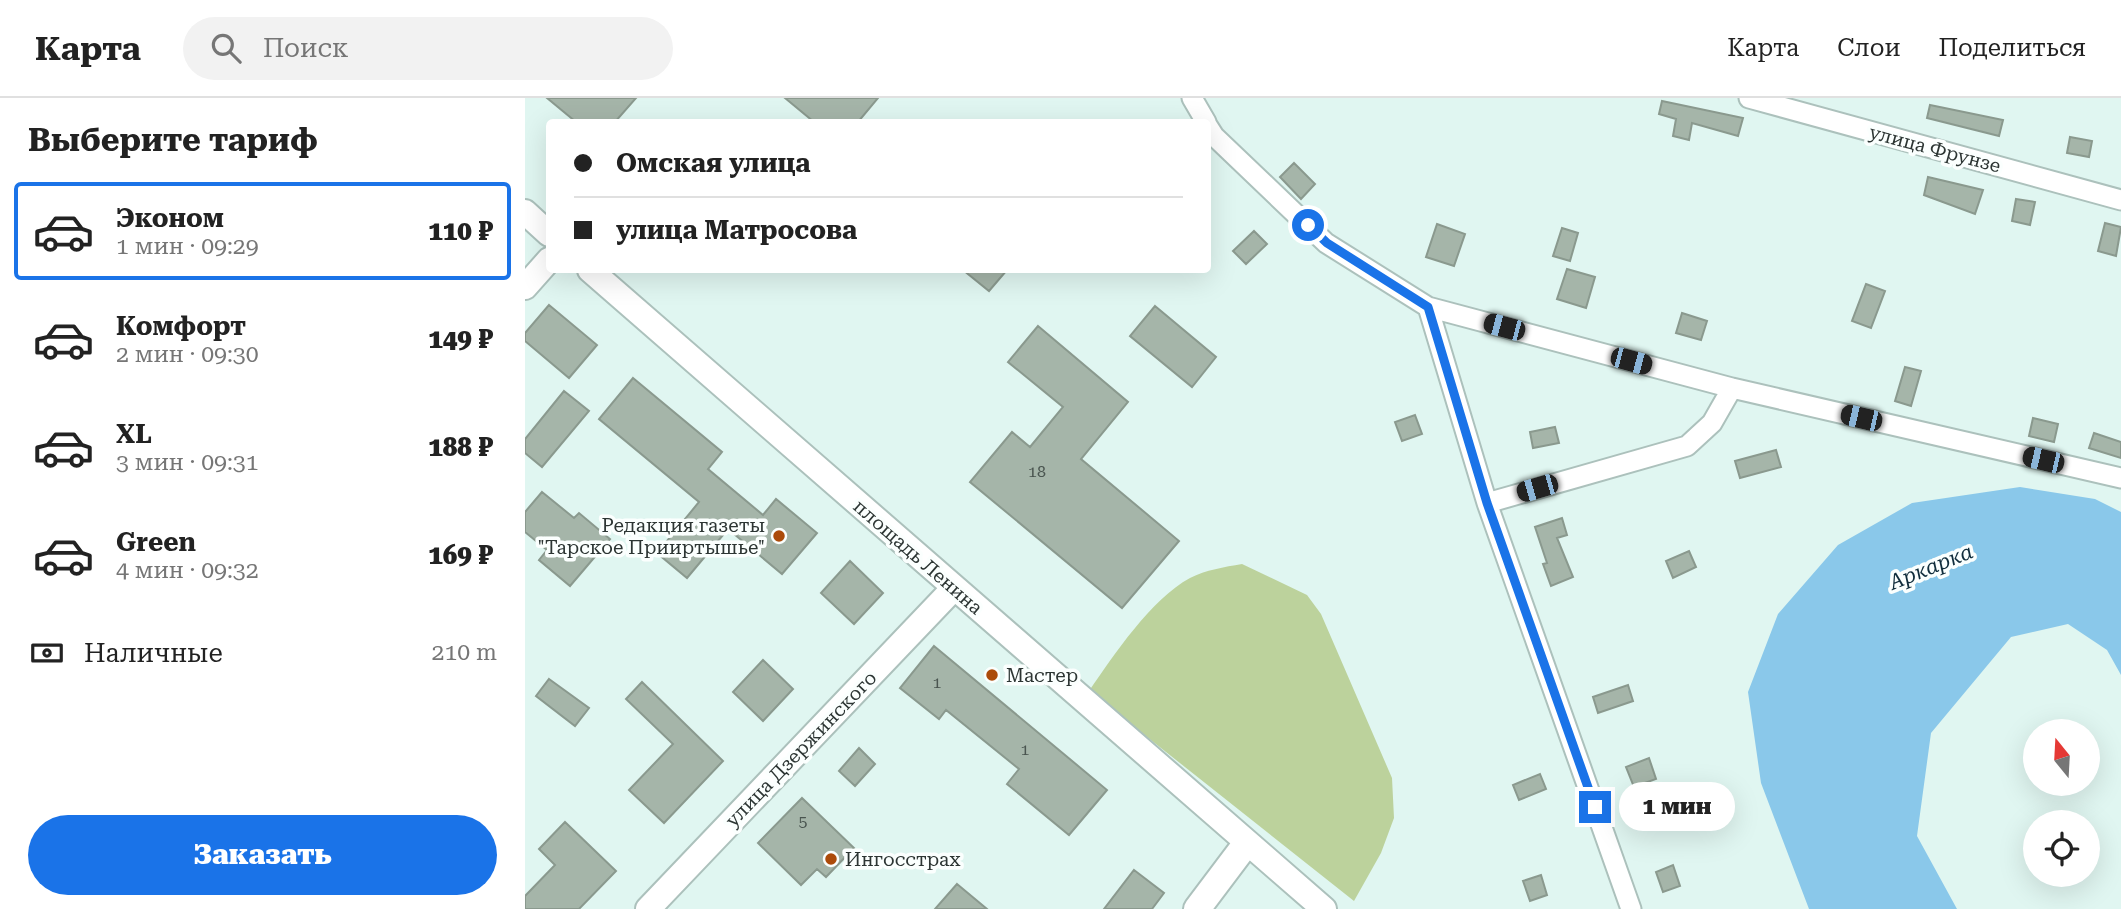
<!DOCTYPE html>
<html lang="ru">
<head>
<meta charset="utf-8">
<style>
	:root { --surface:#fff; --page:#f2f2f2; --text:#222; --muted:#767676; --line:#e0e0e0; --accent:#1a73e8 }
	body { margin:0; font-family:"Roboto Serif",serif; background:var(--page); color:var(--text); height:100vh; display:flex; flex-direction:column; font-size:26px; white-space:nowrap }
	* { box-sizing:border-box; margin:0 }
	p { font-size:23px; color:var(--muted) }
	.icon { flex:none; width:38px; height:38px; fill:none; stroke:currentColor; stroke-width:2; stroke-linecap:round; stroke-linejoin:round }
	.map { position:relative; flex:1; overflow:hidden }
	.sheet { display:flex; flex-direction:column; background:var(--surface); width:525px }
	.sheet>* { flex:none }
	.guide { position:absolute; left:21px; top:21px; width:665px; height:154px; border-radius:7px; box-shadow:0 7px 28px #0002; display:grid; align-content:center; height:154px; padding:0 28px; background:var(--surface) }
	.needle { width:46px; rotate:342deg }
	.fabs { position:absolute; left:1498px; top:621px; display:grid; gap:14px }
	.fabs a { display:grid; place-items:center; width:77px; height:77px; border-radius:50%; background:var(--surface); box-shadow:0 7px 28px #0002; font-size:35px }
	.end { position:absolute; width:32px; height:32px; margin:-16px; border:9px solid #1a73e8; background:#fff; box-shadow:0 0 0 4px #fff }
	.from { border-radius:50% }
	.bubble { position:absolute; height:49px; border-radius:24px; background:var(--surface); box-shadow:0 7px 28px #0002; font-size:23px; font-weight:800; line-height:49px; text-align:center }
	.car { position:absolute; width:21px; height:42px; margin:-21px -10px; border-radius:9px; box-shadow:0 0 5px 2px #0007; background:linear-gradient(#222 24%,#8ab4d8 0 40%,#222 0 76%,#8ab4d8 0 86%,#222 0) }
	.guide b { display:flex; align-items:center; gap:24px; height:66px; font-size:26px }
	.guide b+b { border-top:2px solid var(--line) }
	.guide i { width:18px; height:18px; background:var(--text) }
	ul { padding:0; list-style:none }
	li { display:flex; align-items:center; gap:21px; height:98px; margin:0 14px 10px; padding:0 14px; border:4px solid transparent; border-radius:7px }
	li div { flex:1 }
	li b { display:block; font-size:26px }
	li em { font-style:normal; font-weight:800 }
	li.selected { border-color:var(--accent) }
	li>.icon { width:63px; height:63px; stroke-width:1.5 }
	h2 { padding:0 28px; font-size:32px; line-height:84px }
	.pay { display:flex; align-items:center; gap:18px; height:77px; padding:0 28px; font-size:26px }
	.pay p { margin-inline-start:auto }
	.cta { display:flex; gap:14px; margin-top:auto; padding:14px 28px }
	.cta a { flex:1; height:80px; border-radius:42px; background:var(--accent); color:#fff; font-size:28px; font-weight:800; line-height:80px; text-align:center }
	header { display:flex; align-items:center; gap:42px; box-sizing:border-box; height:98px; padding:0 35px; background:var(--surface); border-bottom:2px solid var(--line) }
	header strong { font-size:33px }
	nav { display:flex; gap:38px; margin-inline-start:auto; font-size:24px }
	.search { width:490px; height:63px; background:var(--page); display:flex; align-items:center; gap:18px; box-sizing:border-box; padding:0 24px; border-radius:38px; color:var(--muted); font-size:26px }
	main { display:flex; flex:1; min-height:0 }
	.map>svg:first-child { display:block }
	.green { fill:#bcd29c }
	.water { fill:#8ac8ea }
	.building { fill:#a5b5a9; stroke:#8a998e; stroke-width:2 }
	.lines { fill:none; stroke-linecap:round; stroke-linejoin:round }
	.minor-casing { stroke:#acc1bc; stroke-width:23 }
	.tertiary-casing { stroke:#acc1bc; stroke-width:28 }
	.secondary-casing { stroke:#acc1bc; stroke-width:30 }
	.minor { stroke:#fff; stroke-width:19 }
	.tertiary { stroke:#fff; stroke-width:24 }
	.secondary { stroke:#fff; stroke-width:26 }
	.route { stroke:#1a73e8; stroke-width:9 }
	.poi-dot { fill:#ac4b0a; stroke:#fbfffe; stroke-width:2.5 }
	.labels { text-anchor:middle; dominant-baseline:central; stroke-width:7; stroke-linejoin:round; paint-order:stroke }
	.number-label { font-size:16px; fill:#4a5550 }
	.street-label { font-size:19px; fill:#2c3533; stroke:#fbfffe }
	.poi-label { font-size:19px; fill:#2c3533; stroke:#fbfffe; text-anchor:start }
	.water-label { font-size:21px; font-style:italic; fill:#112e3d; stroke:#fbfffe }
</style>
</head>
<body>
<header>
<strong>Карта</strong>
<div class="search"><svg class="icon" aria-label="search" viewBox="0 0 24 24"><circle cx="10" cy="10" r="6"/><path d="M15 15l6 6"/></svg>Поиск</div>
<nav><a>Карта</a><a>Слои</a><a>Поделиться</a></nav>
</header>
<main>
<section class="sheet">
<h2>Выберите тариф</h2>
<ul>
<li class="selected"><svg class="icon" aria-label="car" viewBox="0 0 24 24"><path d="M5 17H2v-5l4-1 3-4h7l3 4 3 1v5h-3M9 17h6M6 11h13"/><circle cx="7" cy="17" r="2"/><circle cx="17" cy="17" r="2"/></svg><div><b>Эконом</b><p>1 мин · 09:29</p></div><em>110 ₽</em></li>
<li><svg class="icon" aria-label="car" viewBox="0 0 24 24"><path d="M5 17H2v-5l4-1 3-4h7l3 4 3 1v5h-3M9 17h6M6 11h13"/><circle cx="7" cy="17" r="2"/><circle cx="17" cy="17" r="2"/></svg><div><b>Комфорт</b><p>2 мин · 09:30</p></div><em>149 ₽</em></li>
<li><svg class="icon" aria-label="car" viewBox="0 0 24 24"><path d="M5 17H2v-5l4-1 3-4h7l3 4 3 1v5h-3M9 17h6M6 11h13"/><circle cx="7" cy="17" r="2"/><circle cx="17" cy="17" r="2"/></svg><div><b>XL</b><p>3 мин · 09:31</p></div><em>188 ₽</em></li>
<li><svg class="icon" aria-label="car" viewBox="0 0 24 24"><path d="M5 17H2v-5l4-1 3-4h7l3 4 3 1v5h-3M9 17h6M6 11h13"/><circle cx="7" cy="17" r="2"/><circle cx="17" cy="17" r="2"/></svg><div><b>Green</b><p>4 мин · 09:32</p></div><em>169 ₽</em></li>
</ul>
<div class="pay"><svg class="icon" aria-label="cash" viewBox="0 0 24 24"><path d="M3 7h18v10H3z"/><circle cx="12" cy="12" r="2"/></svg>Наличные<p>210 m</p></div>
<div class="cta"><a>Заказать</a></div>
</section>
<div class="map">
<svg width="1596" height="811" viewBox="0 0 1596 811">
	<rect width="100%" height="100%" fill="#e0f6f1"/>
	<path class="green" d="M 717,466 L 782,497 L 796,516 L 867,680 L 869,720 L 856,755 L 829,803 L 564,593 C 589,557 626,501 665,480 C 681,472 699,469 717,466 Z"/>
	<path class="water" d="M 1495,389 L 1570,401 L 1596,414 L 1596,577 L 1582,552 L 1543,526 L 1486,539 L 1406,635 L 1392,738 L 1432,811 L 1284,811 L 1236,685 L 1223,594 L 1253,516 L 1313,447 L 1387,405 Z"/>
	<path class="building" d="M 22,0 L 111,0 L 90,24 L 51,24 Z
		M 260,0 L 353,0 L 333,24 L 289,24 Z
		M 1137,3 L 1218,20 L 1213,38 L 1167,25 L 1164,42 L 1148,38 L 1151,21 L 1134,16 Z
		M 1405,7 L 1478,22 L 1474,38 L 1402,20 Z
		M 1545,39 L 1567,43 L 1564,59 L 1542,55 Z
		M 769,65 L 790,86 L 776,101 L 755,79 Z
		M 1403,79 L 1458,92 L 1450,116 L 1399,97 Z
		M 1491,101 L 1510,104 L 1505,127 L 1487,123 Z
		M 1580,125 L 1596,129 L 1591,158 L 1573,153 Z
		M 912,126 L 940,136 L 929,168 L 901,159 Z
		M 1037,130 L 1053,135 L 1045,163 L 1028,158 Z
		M 729,133 L 742,146 L 721,166 L 708,153 Z
		M 1042,171 L 1070,179 L 1061,210 L 1032,201 Z
		M 438,172 L 482,172 L 464,193 Z
		M 1341,186 L 1360,193 L 1346,230 L 1327,223 Z
		M 24,207 L 72,247 L 44,280 L 0,243 L 0,235 Z
		M 630,208 L 691,259 L 667,289 L 605,238 Z
		M 1157,215 L 1182,223 L 1176,242 L 1151,235 Z
		M 513,228 L 603,304 L 556,361 L 654,443 L 597,510 L 445,384 L 487,334 L 505,349 L 538,309 L 483,264 Z
		M 1380,269 L 1396,273 L 1386,308 L 1370,303 Z
		M 108,280 L 197,354 L 183,371 L 238,417 L 251,401 L 292,435 L 257,476 L 203,431 L 162,480 L 132,455 L 174,404 L 74,321 Z
		M 39,293 L 64,313 L 17,369 L 0,355 L 0,341 Z
		M 890,317 L 897,336 L 877,343 L 870,324 Z
		M 1508,320 L 1533,326 L 1529,344 L 1504,338 Z
		M 1030,329 L 1034,345 L 1008,350 L 1005,334 Z
		M 1569,335 L 1596,344 L 1596,360 L 1564,350 Z
		M 1251,352 L 1256,369 L 1215,380 L 1210,363 Z
		M 17,394 L 49,420 L 54,415 L 85,441 L 45,488 L 14,462 L 22,452 L 0,434 L 0,414 Z
		M 1037,420 L 1042,437 L 1032,440 L 1048,479 L 1026,488 L 1018,466 L 1022,465 L 1010,429 Z
		M 1164,453 L 1171,469 L 1148,480 L 1141,463 Z
		M 325,463 L 358,495 L 329,526 L 296,495 Z
		M 409,548 L 582,692 L 544,737 L 482,686 L 494,671 L 421,612 L 414,621 L 375,590 Z
		M 238,562 L 268,591 L 238,623 L 208,594 Z
		M 24,581 L 64,610 L 50,628 L 11,598 Z
		M 117,584 L 198,663 L 139,725 L 104,692 L 148,646 L 101,601 Z
		M 1103,587 L 1108,603 L 1073,615 L 1068,599 Z
		M 334,650 L 350,666 L 330,688 L 314,673 Z
		M 1124,660 L 1131,681 L 1109,689 L 1101,669 Z
		M 1015,676 L 1021,691 L 994,702 L 988,687 Z
		M 277,700 L 329,750 L 301,779 L 292,771 L 276,787 L 233,745 Z
		M 40,724 L 91,773 L 54,811 L 0,811 L 0,798 L 30,767 L 14,751 Z
		M 1148,767 L 1155,788 L 1138,794 L 1131,774 Z
		M 609,772 L 639,795 L 627,811 L 579,811 Z
		M 1016,777 L 1022,797 L 1005,803 L 998,783 Z
		M 432,786 L 462,811 L 410,811 Z"/>
	<g class="lines">
		<g class="minor-casing">
			<path id="minor" d="M 667,0 L 681,24
				M 1224,0 L 1596,102
				M 682,27 L 689,38 L 801,145 L 903,209 L 1207,290 L 1596,380
				M 903,209 L 962,405 L 1162,348 L 1187,325 L 1207,290
				M 962,405 L 1106,811"/>
		</g>
		<g class="tertiary-casing">
			<path id="tertiary" d="M 0,114 L 24,136
				M 65,172 L 799,811
				M 0,189 L 24,162
				M 123,811 L 429,490"/>
		</g>
		<g class="secondary-casing">
			<path id="secondary" d="M 672,811 L 721,746"/>
		</g>
		<use href="#minor" class="minor"/>
		<use href="#tertiary" class="tertiary"/>
		<use href="#secondary" class="secondary"/>
	</g>
	<g class="lines">
		<path class="route" d="M 783,127 L 802,145 L 903,209 L 962,405 L 1070,709"/>
	</g>
	<g class="poi-dot">
		<circle cx="254" cy="438" r="7"/>
		<circle cx="467" cy="577" r="7"/>
		<circle cx="306" cy="761" r="7"/>
	</g>
	<g class="labels">
		<g class="number-label">
			<text x="512" y="373">18</text>
			<text x="412" y="584">1</text>
			<text x="500" y="651">1</text>
			<text x="278" y="723">5</text>
		</g>
		<g class="street-label">
			<text transform="translate(1410 51) rotate(15)">улица Фрунзе</text>
			<text transform="translate(393 459) rotate(41)">площадь Ленина</text>
			<text transform="translate(276 651) rotate(-46)">улица Дзержинского</text>
		</g>
		<g class="poi-label">
			<text x="240" y="427" text-anchor="end">Редакция газеты<tspan x="240" dy="22">"Тарское Прииртышье"</tspan></text>
			<text x="481" y="577">Мастер</text>
			<text x="320" y="761">Ингосстрах</text>
		</g>
		<g class="water-label">
			<text transform="translate(1406 469) rotate(-22)">Аркарка</text>
		</g>
	</g>
</svg>
<div class="fabs">
<a><svg class="needle" viewBox="-14 -14 28 28"><path d="M0-13l5 13h-10z" fill="#e53935"/><path d="M0 13l5-13h-10z" fill="#767676"/></svg></a>
<a><svg class="icon" aria-label="locate" viewBox="0 0 24 24"><circle cx="12" cy="12" r="6"/><path d="M12 2v4M12 18v4M2 12h4M18 12h4"/></svg></a>
</div>
<i class="end from" style="left:783px;top:127px"></i>
<i class="end" style="left:1070px;top:709px"></i>
<div class="bubble" style="left:1094px;top:684px;width:116px">1 мин</div>
<i class="car" style="left:979px;top:229px;rotate:285deg"></i>
<i class="car" style="left:1106px;top:263px;rotate:105deg"></i>
<i class="car" style="left:1336px;top:320px;rotate:283deg"></i>
<i class="car" style="left:1518px;top:362px;rotate:283deg"></i>
<i class="car" style="left:1012px;top:390px;rotate:254deg"></i>
<div class="guide">
<b><i class="from"></i>Омская улица</b>
<b><i></i>улица Матросова</b>
</div>
</div>
</main>
</body>
</html>
